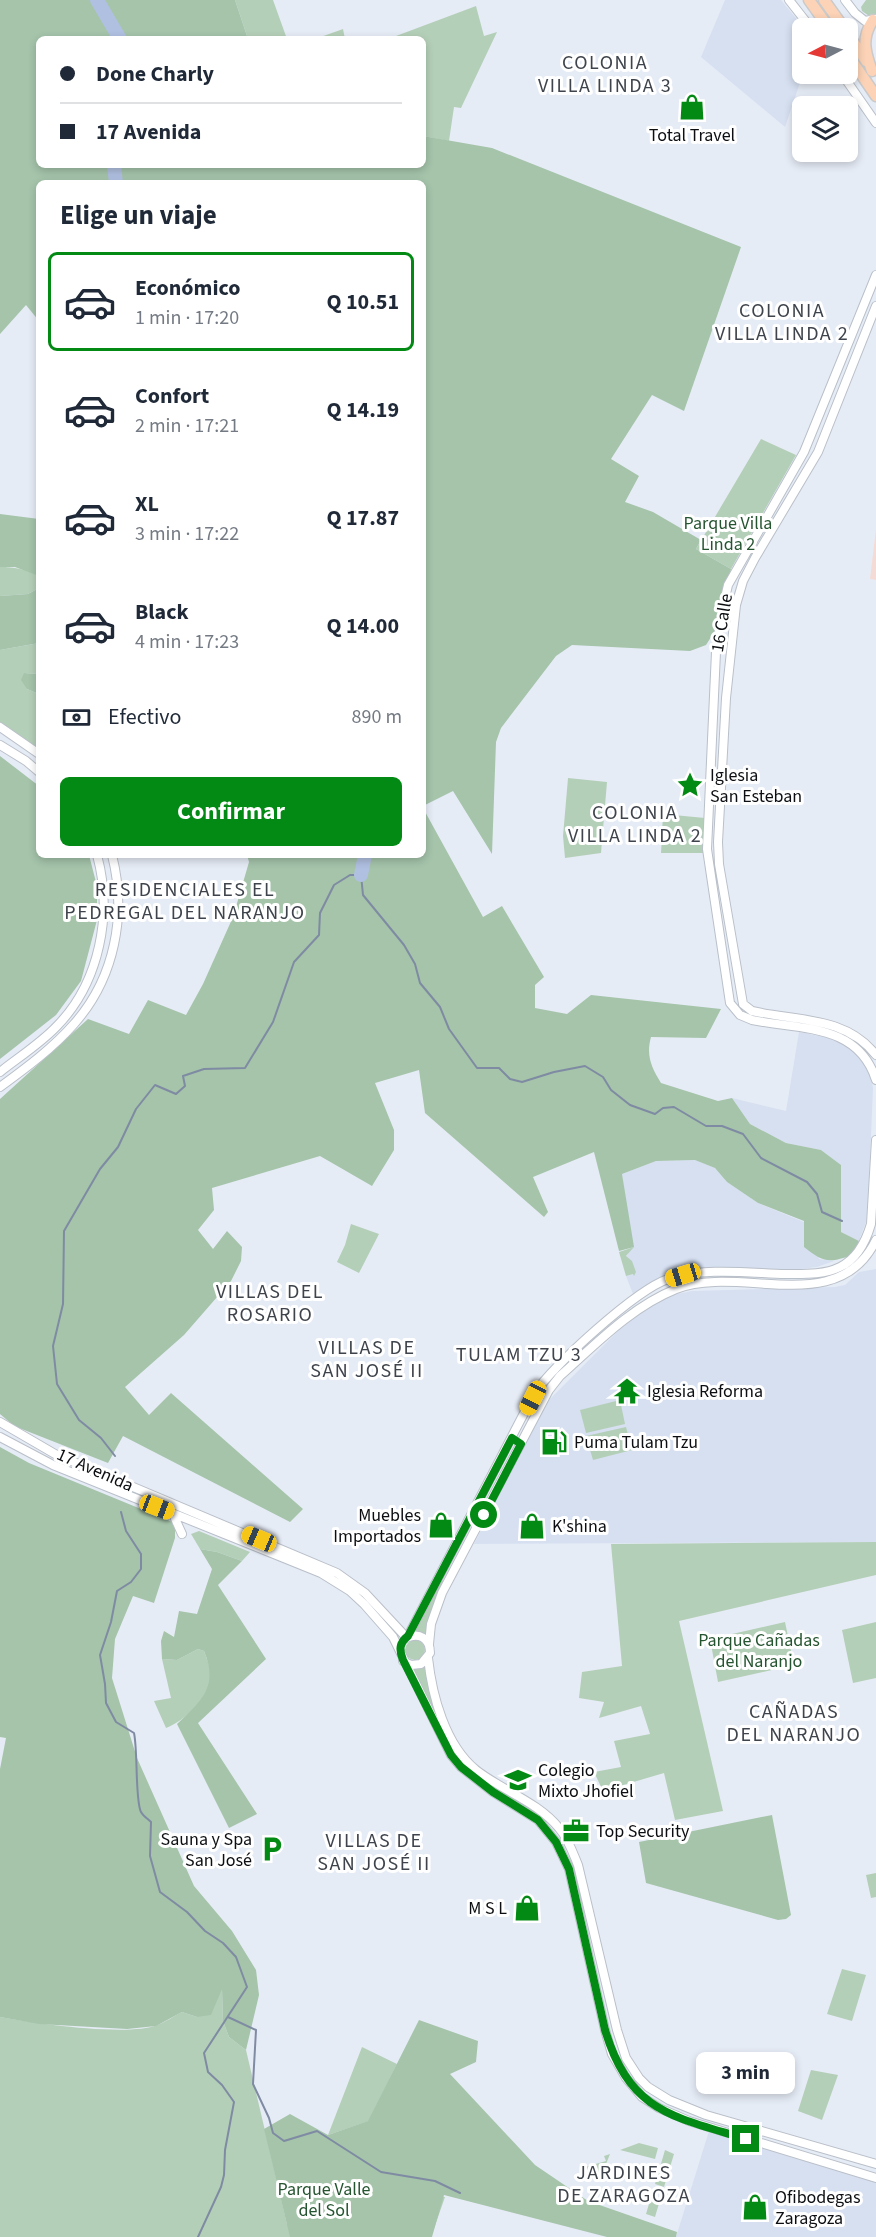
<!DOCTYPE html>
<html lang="es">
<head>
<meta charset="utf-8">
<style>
	:root { --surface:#fff; --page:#f2f2f3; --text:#1f2937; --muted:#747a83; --line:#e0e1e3; --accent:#038a15 }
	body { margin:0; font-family:"Source Sans 3",sans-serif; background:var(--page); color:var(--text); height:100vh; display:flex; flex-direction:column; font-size:22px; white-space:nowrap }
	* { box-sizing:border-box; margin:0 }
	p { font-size:20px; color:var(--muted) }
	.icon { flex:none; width:33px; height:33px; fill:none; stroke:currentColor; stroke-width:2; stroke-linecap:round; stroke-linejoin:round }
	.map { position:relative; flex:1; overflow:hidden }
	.side { position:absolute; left:36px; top:180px; width:390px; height:678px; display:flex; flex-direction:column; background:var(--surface); border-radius:9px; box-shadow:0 3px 9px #0003 }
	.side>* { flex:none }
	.guide { position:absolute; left:36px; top:36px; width:390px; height:132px; border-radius:9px; box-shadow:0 3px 9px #0003; display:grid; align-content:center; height:132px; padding:0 24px; background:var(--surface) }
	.needle { width:39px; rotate:264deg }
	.buttons { position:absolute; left:792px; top:18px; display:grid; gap:12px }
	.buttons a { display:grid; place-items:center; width:66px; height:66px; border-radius:9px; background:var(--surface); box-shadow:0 3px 9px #0003; font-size:30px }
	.end { position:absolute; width:27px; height:27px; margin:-14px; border:8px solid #038a15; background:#fff; box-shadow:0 0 0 3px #fff }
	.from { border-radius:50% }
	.bubble { position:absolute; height:42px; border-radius:9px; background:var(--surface); box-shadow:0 3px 9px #0003; font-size:20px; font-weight:700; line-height:42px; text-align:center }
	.car { position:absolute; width:18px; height:36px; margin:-18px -9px; border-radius:8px; box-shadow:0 0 4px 2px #0007; background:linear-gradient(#f5c518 24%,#345 0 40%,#f5c518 0 76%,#345 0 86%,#f5c518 0) }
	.guide b { display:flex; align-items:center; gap:21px; height:57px; font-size:22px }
	.guide b+b { border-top:2px solid var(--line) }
	.guide i { width:15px; height:15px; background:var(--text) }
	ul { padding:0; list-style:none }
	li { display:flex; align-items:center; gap:18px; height:99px; margin:0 12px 9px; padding:0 12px; border:3px solid transparent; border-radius:9px }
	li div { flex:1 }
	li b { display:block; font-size:22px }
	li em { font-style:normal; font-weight:700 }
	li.on { border-color:var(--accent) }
	li>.icon { width:54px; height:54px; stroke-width:1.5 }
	h2 { padding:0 24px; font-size:27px; line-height:72px }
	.pay { display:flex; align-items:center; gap:15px; height:66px; padding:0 24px; font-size:22px }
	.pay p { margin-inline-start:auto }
	.button { display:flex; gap:12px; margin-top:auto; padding:12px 24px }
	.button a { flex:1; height:69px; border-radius:9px; background:var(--accent); color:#fff; font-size:24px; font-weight:700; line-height:69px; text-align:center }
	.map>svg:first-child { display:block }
	.built { fill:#d6e0f1 }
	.education { fill:#f5dbd6 }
	.green { fill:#b4cfb8 }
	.forest { fill:#a5c4aa }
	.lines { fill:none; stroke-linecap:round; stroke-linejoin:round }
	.stream { stroke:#7f8ba3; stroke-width:2 }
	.river { stroke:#b0c0e1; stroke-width:14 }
	.tertiary-casing { stroke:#bac0c9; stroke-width:10 }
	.secondary-casing { stroke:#bac0c9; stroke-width:10 }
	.trunk-casing { stroke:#cacacb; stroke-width:13 }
	.tertiary { stroke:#fff; stroke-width:8 }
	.secondary { stroke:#fff; stroke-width:8 }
	.trunk { stroke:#fcd3b6; stroke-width:10 }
	.route { stroke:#038a15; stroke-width:8 }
	.labels { text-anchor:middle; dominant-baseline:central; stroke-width:6; stroke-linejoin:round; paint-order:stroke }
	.poi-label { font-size:18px; fill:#0c0e11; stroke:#fff; text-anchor:start }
	.park-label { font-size:18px; fill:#255430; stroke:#fff }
	.street-label { font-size:18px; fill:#0c0e11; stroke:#fff }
	.neighbourhood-label { font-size:20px; letter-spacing:1.5px; fill:#3f444c; stroke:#fff }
</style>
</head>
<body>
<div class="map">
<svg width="876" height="2237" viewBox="0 0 876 2237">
	<rect width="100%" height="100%" fill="#e6ecf6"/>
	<path class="built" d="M 725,0 L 781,0 L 804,28 L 803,74 L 785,127 L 701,57 Z
		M 799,1032 L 834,1039 L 851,1048 L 870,1072 L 873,1088 L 868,1207 L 866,1222 L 859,1241 L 841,1232 L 841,1165 L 821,1150 L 786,1143 L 750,1124 L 732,1098 L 786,1111 Z
		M 696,1160 L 715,1168 L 727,1182 L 758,1203 L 804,1222 L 819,1259 L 834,1261 L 817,1267 L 801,1269 L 696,1269 L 679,1271 L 633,1294 L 626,1276 L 633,1274 L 626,1257 L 630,1251 L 622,1174 L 656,1161 Z
		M 876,1269 L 876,1542 L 474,1544 L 546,1403 L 625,1324 L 663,1297 L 692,1291 L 835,1287 L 845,1285 L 859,1272 Z
		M 709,2131 L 876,2180 L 876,2237 L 676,2237 Z"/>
	<path class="education" d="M 876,529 L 876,580 L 870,579 Z"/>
	<path class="green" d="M 235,0 L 273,0 L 287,39 L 248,39 Z
		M 866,0 L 876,0 L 876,16 L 869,16 L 862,11 L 861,7 Z
		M 476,6 L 484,36 L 497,32 L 461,108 L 454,107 L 449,141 L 423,136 L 423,39 L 388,39 Z
		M 343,29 L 345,39 L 315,39 Z
		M 761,439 L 796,455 L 731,569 L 696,549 Z
		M 0,567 C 14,567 26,569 39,576 L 39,588 L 28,594 L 0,596 Z
		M 39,643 L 39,674 L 25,673 L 27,689 L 39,694 L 39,751 L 0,723 L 0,650 Z
		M 568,778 L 607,782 L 601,853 L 565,858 L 563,836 Z
		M 663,814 L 705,818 L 703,853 L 661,853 Z
		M 351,1224 L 379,1234 L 359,1273 L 337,1262 L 345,1245 Z
		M 634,1247 L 626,1256 L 632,1261 L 636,1272 L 634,1276 L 633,1274 L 626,1276 L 619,1252 Z
		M 620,1400 L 625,1424 L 586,1433 L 580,1410 Z
		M 626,1427 L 632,1450 L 593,1460 L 586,1436 Z
		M 199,1531 L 250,1552 L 242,1561 L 217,1552 L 200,1549 L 191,1534 Z
		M 876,1542 L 876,1575 L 679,1621 L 723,1811 L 675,1820 L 664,1773 L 603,1791 L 594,1772 L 621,1767 L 614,1741 L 650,1734 L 641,1706 L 599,1718 L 604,1702 L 579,1698 L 582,1672 L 622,1666 L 611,1544 Z
		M 440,1579 L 443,1581 L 427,1638 L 413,1633 Z
		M 785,1622 L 794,1665 L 718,1682 L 710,1639 Z
		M 876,1622 L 876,1678 L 853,1683 L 842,1630 Z
		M405 1650a10 10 0 1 1 20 0a10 10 0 1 1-20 0Z
		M 198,1649 L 204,1651 C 207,1659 210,1667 211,1675 C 211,1696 185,1721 166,1728 L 154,1701 L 171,1698 L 162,1659 L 177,1660 Z
		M 426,1664 L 436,1717 L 410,1666 Z
		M 876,1873 L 876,1897 L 871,1898 L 866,1875 Z
		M 842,1969 L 866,1975 L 852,2021 L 827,2014 Z
		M 222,1988 L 223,2021 L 229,2037 L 246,2050 L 287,2224 L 393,2187 L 445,2197 L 431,2237 L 0,2237 L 0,2017 C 33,2023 128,2037 157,2025 C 166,2022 174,2016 182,2012 L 197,2017 Z
		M 362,2047 L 397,2064 L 369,2121 L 328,2135 Z
		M 811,2070 L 838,2075 L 822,2120 L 798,2111 Z
		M 639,2143 L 658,2148 L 655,2159 L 620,2150 Z
		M 665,2150 L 674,2154 L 664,2187 L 655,2184 Z
		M 610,2154 L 600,2179 L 579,2166 L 583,2163 L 585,2167 L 606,2161 L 604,2156 Z
		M 651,2197 L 660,2200 L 655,2217 L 646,2214 Z"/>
	<path class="forest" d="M 0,0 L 235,0 L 248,39 L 39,39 L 39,165 L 423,165 L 423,136 L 492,148 L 741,247 L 684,411 L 652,395 L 611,459 L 639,476 L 625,502 L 653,512 L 701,540 L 696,549 L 731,569 L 720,623 L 706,645 L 690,651 L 572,645 L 556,656 L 501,728 L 496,742 L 492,854 L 453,791 L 423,806 L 423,183 L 39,183 L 39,321 L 26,305 L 0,334 Z
		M 0,514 L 39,519 L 39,576 L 15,567 L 0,567 Z
		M 39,588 L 39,643 L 0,650 L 0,596 L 28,594 Z
		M 24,673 L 39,674 L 39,694 L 27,689 L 21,680 Z
		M 0,756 L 39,786 L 39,855 L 89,855 L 97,886 L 97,920 L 81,981 L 56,1015 L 0,1059 Z
		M 423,808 L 483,917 L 502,906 L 544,977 L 535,985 L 535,1008 L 567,1014 L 591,995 L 721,1009 L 706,1038 L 651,1037 C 646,1055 651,1067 661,1083 L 718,1101 L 732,1098 L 750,1124 L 786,1143 L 821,1150 L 841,1165 L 841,1232 L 859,1241 L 853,1255 C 829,1263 824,1263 804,1247 L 804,1221 L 758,1203 L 727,1182 L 715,1168 L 695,1160 L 656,1161 L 622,1174 L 634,1247 L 619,1251 L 594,1152 L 533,1177 L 548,1212 L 544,1217 L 425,1113 L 419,1070 L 375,1083 L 394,1130 L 394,1150 L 372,1186 L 320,1156 L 212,1188 L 214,1210 L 198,1230 L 213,1249 L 227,1231 L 242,1247 L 241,1261 L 231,1281 L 184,1335 L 125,1387 L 149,1415 L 171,1393 L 303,1509 L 290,1522 L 123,1436 L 108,1463 L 14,1426 L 0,1414 L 0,1099 L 88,1019 L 129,1034 L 148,1000 L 186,1015 L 203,984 L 233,917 L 249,862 L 247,855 L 423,855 Z
		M 0,1447 L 29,1463 L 175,1523 L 175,1538 L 154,1603 L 133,1596 L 115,1639 L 112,1678 L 137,1758 L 194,1886 L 232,1931 L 256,1970 L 259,1995 L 246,2050 L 229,2037 L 223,2021 L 222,1989 L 211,2015 L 197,2017 L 182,2012 L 156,2026 L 127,2029 L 39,2024 L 0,2017 L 0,1769 L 6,1738 L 0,1737 Z
		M 200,1549 L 217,1552 L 242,1561 L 218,1585 L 266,1659 L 198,1723 L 257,1814 L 229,1828 L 177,1724 C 201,1701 219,1687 204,1651 L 198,1649 L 177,1660 L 162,1659 L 161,1641 L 164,1631 L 174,1637 L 179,1611 L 197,1614 L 212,1569 Z
		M 772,1815 L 791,1915 L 786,1919 L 778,1920 L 646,1883 L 639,1842 Z
		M 419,2020 L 478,2041 L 476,2062 L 450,2074 L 535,2165 L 588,2201 L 677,2232 L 676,2237 L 607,2237 L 444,2195 L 432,2237 L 290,2237 L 264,2129 L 290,2114 L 328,2135 L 368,2121 Z"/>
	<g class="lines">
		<path class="stream" d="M 115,1456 L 101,1438 L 79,1420 L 57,1384 L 53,1346 L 63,1304 L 64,1231 L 100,1169 L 118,1147 L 136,1109 L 155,1085 L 176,1094 L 185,1086 L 183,1076 L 204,1069 L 245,1068 L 273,1022 L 294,962 L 319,935 L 320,913 L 334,885 L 350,875 L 361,875 L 363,895 L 404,945 L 415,964 L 420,983 L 440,1007 L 449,1029 L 477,1068 L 499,1068 L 510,1079 L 522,1082 L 554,1072 L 585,1066 L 603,1077 L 611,1090 L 630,1105 L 655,1114 L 663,1108 L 674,1107 L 706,1126 L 722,1126 L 743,1134 L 761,1158 L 807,1182 L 817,1194 L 822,1212 L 842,1221
			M 121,1512 L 126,1531 L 141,1554 L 141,1569 L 131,1582 L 117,1591 L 111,1622 L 100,1655 L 105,1684 L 106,1703 L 116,1722 L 134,1733 C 138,1751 135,1801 141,1812 C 143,1816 148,1819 151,1822 L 150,1856 L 160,1892 L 187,1912 L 205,1931 L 223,1943 L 236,1957 L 247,1987 L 204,2053 L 208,2072 L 222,2085 L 234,2102 L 225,2150 L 224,2175 L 221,2187 L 198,2237
			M 228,2017 L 256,2030 L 253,2084 L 269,2118 L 273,2133 L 284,2141 L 317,2131 L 381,2172 L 435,2181 L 460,2193"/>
		<path class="river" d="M 97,0 L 120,39
			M 114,165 L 116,183
			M 361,875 L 365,855"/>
		<g class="tertiary-casing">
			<path id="tertiary" d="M 789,0 L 811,28
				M 845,0 L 855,13 L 865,21 L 876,19
				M 842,74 L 876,123"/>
		</g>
		<g class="secondary-casing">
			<path id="secondary" d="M 876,275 L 804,452 L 728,585 L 724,602 L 716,652 L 707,849 L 730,1003 L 740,1015 L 752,1020 C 800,1030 858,1023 876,1080
				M 876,306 L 818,452 L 755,558 L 743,581 L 736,605 L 726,698 L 718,842 L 719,864 L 743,1004 L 752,1011 C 796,1021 846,1016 876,1055
				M 0,727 L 39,754
				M 0,745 L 26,761 L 39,772
				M 0,1072 C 19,1057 41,1043 57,1026 C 100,982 113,913 97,855
				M 0,1087 C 26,1068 53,1048 74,1024 C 115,978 127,914 112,855
				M 0,1422 L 55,1454 L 337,1573 L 365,1593 L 406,1637
				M 0,1437 L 53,1465 L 321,1573 L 350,1591 L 364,1604 L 393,1637 L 451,1755 L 461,1767 L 493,1792 L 538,1820 L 556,1842 L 569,1869 L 605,2030 L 612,2054 L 626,2078 L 642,2097 L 659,2108 L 689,2121 L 876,2178
				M 173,1514 L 182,1534
				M 408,1636 L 534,1394 C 553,1365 636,1290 668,1279 C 706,1267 748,1273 786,1274 C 804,1274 824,1275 840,1267 C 857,1259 866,1241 871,1224 L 876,1140
				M 429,1644 L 431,1624 L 442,1593 L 549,1390 L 560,1376 C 595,1345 631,1307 676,1289 C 740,1264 838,1319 876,1240
				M 428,1658 C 432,1695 445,1745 476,1770 C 503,1791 538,1802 559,1828 C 568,1838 573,1853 578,1865 L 617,2030 L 626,2058 L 639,2078 L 648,2087 L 669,2100 L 706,2115 L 876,2164
				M 403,1661 L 411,1665 L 421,1664 L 430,1653 C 430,1638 419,1632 406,1638"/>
		</g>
		<g class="trunk-casing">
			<path id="trunk" d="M 809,0 L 829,28
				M 824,0 L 844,28
				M 848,34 L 866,61
				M 848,55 L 876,96
				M 872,71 C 865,52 861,38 873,20"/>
		</g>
		<use href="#tertiary" class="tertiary"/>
		<use href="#secondary" class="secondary"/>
		<use href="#trunk" class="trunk"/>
	</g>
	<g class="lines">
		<path class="route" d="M 484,1515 L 521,1444 L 512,1438 L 408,1636 C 399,1643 399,1650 403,1660 L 451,1755 L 461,1767 L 493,1792 L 538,1820 L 556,1842 L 569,1869 L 605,2030 C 630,2112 671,2116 746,2139"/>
	</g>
	<defs>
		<g id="shop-bare" transform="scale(2.07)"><path d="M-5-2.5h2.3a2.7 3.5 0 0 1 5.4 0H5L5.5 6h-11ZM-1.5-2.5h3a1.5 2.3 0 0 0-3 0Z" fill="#038a15" stroke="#fff" stroke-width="2.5" paint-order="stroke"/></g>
		<g id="sight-bare" transform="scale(2.07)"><path d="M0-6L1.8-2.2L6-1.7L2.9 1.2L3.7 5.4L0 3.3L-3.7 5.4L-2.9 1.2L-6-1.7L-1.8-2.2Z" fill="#038a15" stroke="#fff" stroke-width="2.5" paint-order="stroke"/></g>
		<g id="temple-bare" transform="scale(2.07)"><path d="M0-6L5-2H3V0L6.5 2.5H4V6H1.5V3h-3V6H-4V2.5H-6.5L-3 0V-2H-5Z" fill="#038a15" stroke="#fff" stroke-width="2.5" paint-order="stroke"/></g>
		<g id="fuel-bare" transform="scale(2.07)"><path d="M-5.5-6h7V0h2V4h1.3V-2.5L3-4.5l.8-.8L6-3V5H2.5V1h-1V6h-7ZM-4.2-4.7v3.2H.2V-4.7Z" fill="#038a15" stroke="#fff" stroke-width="2.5" paint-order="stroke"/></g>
		<g id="school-bare" transform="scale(2.07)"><path d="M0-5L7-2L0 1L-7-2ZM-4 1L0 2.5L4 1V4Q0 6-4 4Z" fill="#038a15" stroke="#fff" stroke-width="2.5" paint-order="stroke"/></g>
		<g id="office-bare" transform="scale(2.07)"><path d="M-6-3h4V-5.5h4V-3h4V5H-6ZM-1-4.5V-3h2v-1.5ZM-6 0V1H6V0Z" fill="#038a15" stroke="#fff" stroke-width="2.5" paint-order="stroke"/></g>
		<g id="parking-bare" transform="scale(2.07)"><path d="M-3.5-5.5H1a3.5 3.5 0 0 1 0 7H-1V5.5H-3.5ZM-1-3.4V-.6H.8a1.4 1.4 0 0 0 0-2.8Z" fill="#038a15" stroke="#fff" stroke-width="2.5" paint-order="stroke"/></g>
	</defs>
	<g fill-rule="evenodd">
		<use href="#shop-bare" x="692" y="107"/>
		<use href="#sight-bare" x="690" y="785"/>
		<use href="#temple-bare" x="627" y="1391"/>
		<use href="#fuel-bare" x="554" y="1442"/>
		<use href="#shop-bare" x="441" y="1525"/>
		<use href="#shop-bare" x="532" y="1526"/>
		<use href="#school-bare" x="518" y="1780"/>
		<use href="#office-bare" x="576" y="1831"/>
		<use href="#parking-bare" x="272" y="1849"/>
		<use href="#shop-bare" x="527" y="1908"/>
		<use href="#shop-bare" x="755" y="2207"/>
	</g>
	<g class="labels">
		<g class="poi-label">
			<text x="692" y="135" text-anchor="middle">Total Travel</text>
			<text x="710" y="775">Iglesia<tspan x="710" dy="21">San Esteban</tspan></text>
			<text x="647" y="1391">Iglesia Reforma</text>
			<text x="574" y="1442">Puma Tulam Tzu</text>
			<text x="421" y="1515" text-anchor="end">Muebles<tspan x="421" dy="21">Importados</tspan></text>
			<text x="552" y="1526">K'shina</text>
			<text x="538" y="1770">Colegio<tspan x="538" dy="21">Mixto Jhofiel</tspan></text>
			<text x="596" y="1831">Top Security</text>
			<text x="252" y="1839" text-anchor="end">Sauna y Spa<tspan x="252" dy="21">San José</tspan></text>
			<text x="507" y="1908" text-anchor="end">M S L</text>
			<text x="775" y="2197">Ofibodegas<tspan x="775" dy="21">Zaragoza</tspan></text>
		</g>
		<g class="park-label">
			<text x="728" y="523">Parque Villa<tspan x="728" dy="21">Linda 2</tspan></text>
			<text x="759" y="1640">Parque Cañadas<tspan x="759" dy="21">del Naranjo</tspan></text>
			<text x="324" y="2189">Parque Valle<tspan x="324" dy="21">del Sol</tspan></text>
		</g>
		<g class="street-label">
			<text transform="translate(722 623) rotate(-81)">16 Calle</text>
			<text transform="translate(95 1470) rotate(24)">17 Avenida</text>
		</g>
		<g class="neighbourhood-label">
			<text x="605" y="63">COLONIA<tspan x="605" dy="23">VILLA LINDA 3</tspan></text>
			<text x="782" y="311">COLONIA<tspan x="782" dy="23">VILLA LINDA 2</tspan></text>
			<text x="635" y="813">COLONIA<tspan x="635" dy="23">VILLA LINDA 2</tspan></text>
			<text x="185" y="890">RESIDENCIALES EL<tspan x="185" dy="23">PEDREGAL DEL NARANJO</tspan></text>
			<text x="270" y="1292">VILLAS DEL<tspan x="270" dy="23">ROSARIO</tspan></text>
			<text x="367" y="1348">VILLAS DE<tspan x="367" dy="23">SAN JOSÉ II</tspan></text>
			<text x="519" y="1355">TULAM TZU 3</text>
			<text x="794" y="1712">CAÑADAS<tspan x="794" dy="23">DEL NARANJO</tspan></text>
			<text x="374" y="1841">VILLAS DE<tspan x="374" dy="23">SAN JOSÉ II</tspan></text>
			<text x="624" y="2173">JARDINES<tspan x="624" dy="23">DE ZARAGOZA</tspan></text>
		</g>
	</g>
</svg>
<div class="buttons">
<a><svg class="needle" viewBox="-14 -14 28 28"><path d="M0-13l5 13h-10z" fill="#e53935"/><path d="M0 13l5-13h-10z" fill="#747a83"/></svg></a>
<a><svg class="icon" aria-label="layers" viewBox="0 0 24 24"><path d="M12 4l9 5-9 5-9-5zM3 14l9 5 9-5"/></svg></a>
</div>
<i class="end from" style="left:484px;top:1515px"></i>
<i class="end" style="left:746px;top:2139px"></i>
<div class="bubble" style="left:696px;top:2052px;width:99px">3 min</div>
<i class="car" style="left:683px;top:1275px;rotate:253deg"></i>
<i class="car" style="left:533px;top:1398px;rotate:207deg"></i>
<i class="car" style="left:157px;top:1507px;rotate:111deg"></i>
<i class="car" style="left:259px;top:1539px;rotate:293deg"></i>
<div class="guide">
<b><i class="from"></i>Done Charly</b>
<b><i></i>17 Avenida</b>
</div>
<section class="side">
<h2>Elige un viaje</h2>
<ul>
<li class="on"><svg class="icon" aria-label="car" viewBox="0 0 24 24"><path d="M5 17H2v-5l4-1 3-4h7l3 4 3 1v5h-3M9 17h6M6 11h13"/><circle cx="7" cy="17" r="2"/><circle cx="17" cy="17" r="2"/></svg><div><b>Económico</b><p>1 min · 17:20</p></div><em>Q 10.51</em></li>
<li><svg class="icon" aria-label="car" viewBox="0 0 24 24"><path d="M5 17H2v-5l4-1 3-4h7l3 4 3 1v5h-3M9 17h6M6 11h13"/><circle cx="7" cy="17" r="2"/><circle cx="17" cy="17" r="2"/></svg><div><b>Confort</b><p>2 min · 17:21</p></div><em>Q 14.19</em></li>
<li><svg class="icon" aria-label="car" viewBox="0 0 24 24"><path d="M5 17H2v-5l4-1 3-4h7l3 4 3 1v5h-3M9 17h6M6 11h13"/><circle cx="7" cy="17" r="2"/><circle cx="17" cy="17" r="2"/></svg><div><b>XL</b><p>3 min · 17:22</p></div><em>Q 17.87</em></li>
<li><svg class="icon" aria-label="car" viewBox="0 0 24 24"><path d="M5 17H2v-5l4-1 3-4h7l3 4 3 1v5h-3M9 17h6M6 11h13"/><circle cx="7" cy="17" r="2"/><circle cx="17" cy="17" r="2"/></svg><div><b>Black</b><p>4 min · 17:23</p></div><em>Q 14.00</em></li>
</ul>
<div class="pay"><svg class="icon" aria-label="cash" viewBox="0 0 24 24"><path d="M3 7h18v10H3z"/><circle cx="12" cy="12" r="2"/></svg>Efectivo<p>890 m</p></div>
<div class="button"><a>Confirmar</a></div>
</section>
</div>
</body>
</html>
